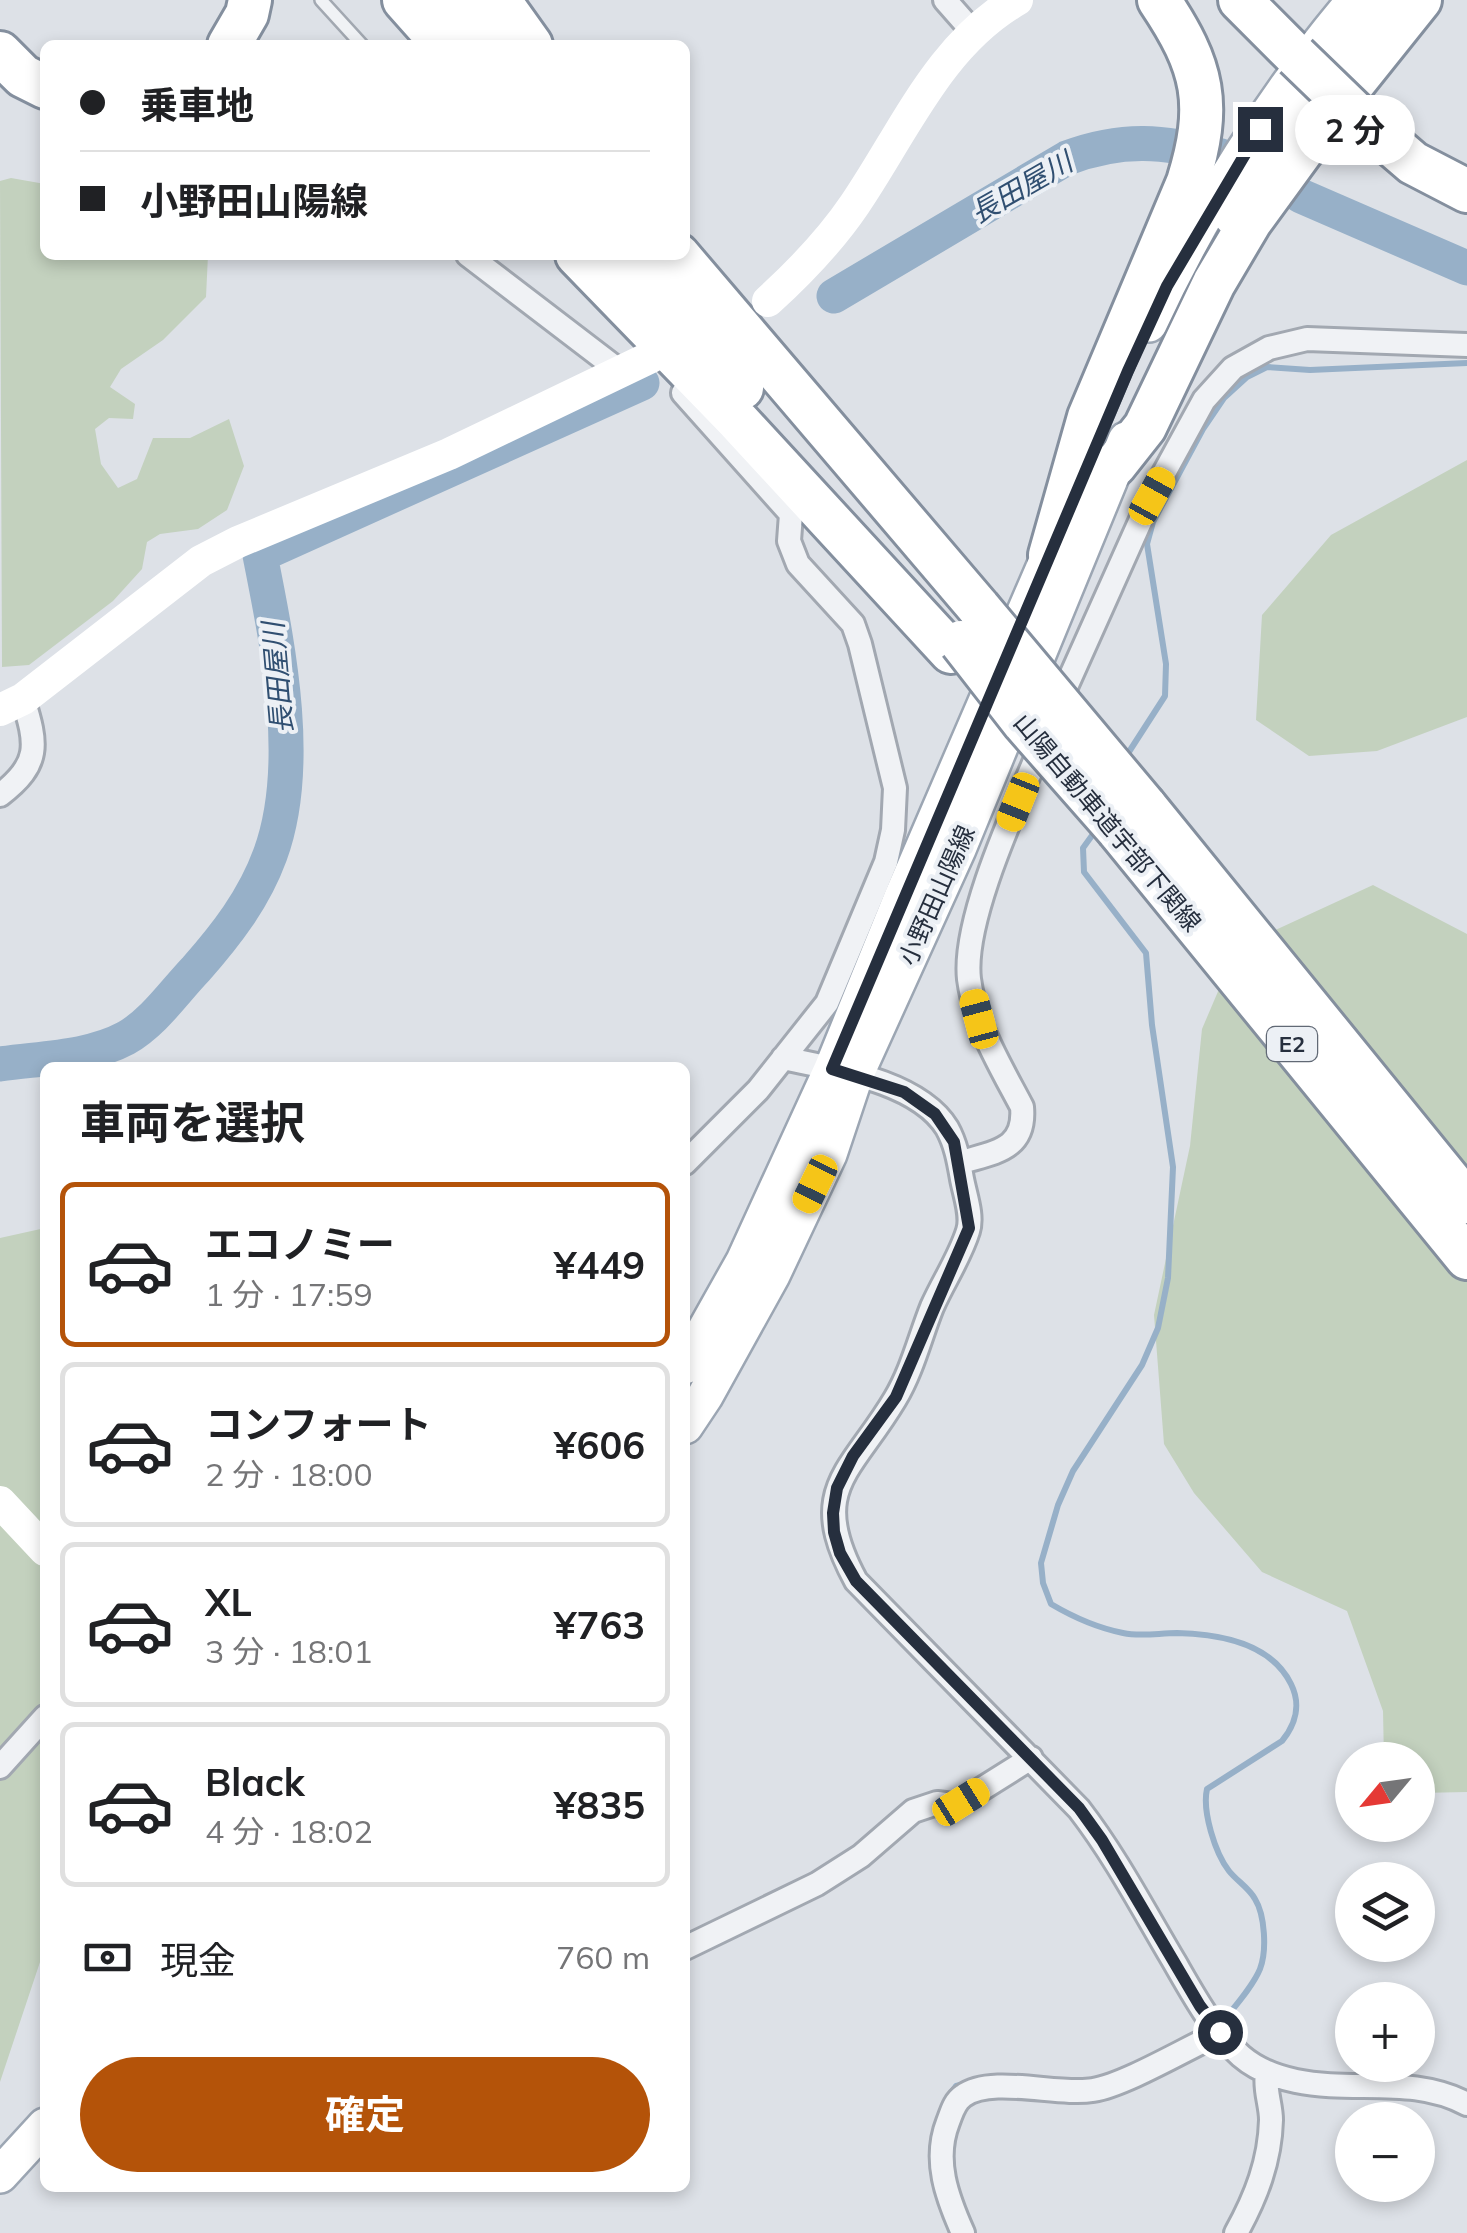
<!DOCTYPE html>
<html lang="ja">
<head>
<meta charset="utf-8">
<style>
	:root { --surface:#fff; --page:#f2f2f2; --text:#202124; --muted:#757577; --line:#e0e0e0; --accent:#b45309 }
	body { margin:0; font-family:Mulish,"Noto Sans JP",sans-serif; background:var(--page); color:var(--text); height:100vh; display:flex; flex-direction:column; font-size:38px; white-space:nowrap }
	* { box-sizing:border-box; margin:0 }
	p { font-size:32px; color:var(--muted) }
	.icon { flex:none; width:55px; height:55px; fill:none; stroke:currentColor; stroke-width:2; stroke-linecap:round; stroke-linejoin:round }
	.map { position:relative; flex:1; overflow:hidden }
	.drawer { position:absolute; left:40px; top:1062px; width:650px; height:1130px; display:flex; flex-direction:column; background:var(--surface); border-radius:15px; box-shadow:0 5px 15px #0003 }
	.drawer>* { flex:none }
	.banner { position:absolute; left:40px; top:40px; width:650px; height:220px; border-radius:15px; box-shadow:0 5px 15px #0003; display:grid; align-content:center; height:220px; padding:0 40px; background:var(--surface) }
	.needle { width:65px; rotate:241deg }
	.fabs { position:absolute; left:1335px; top:1742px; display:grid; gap:20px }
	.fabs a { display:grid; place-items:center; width:100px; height:100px; border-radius:50%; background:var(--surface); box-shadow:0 5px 15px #0003; font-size:50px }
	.end { position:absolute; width:45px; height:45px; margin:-22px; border:12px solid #262f3e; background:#fff; box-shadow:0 0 0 5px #fff }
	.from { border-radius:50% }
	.bubble { position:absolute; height:70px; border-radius:35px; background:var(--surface); box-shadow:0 5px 15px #0003; font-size:32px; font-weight:700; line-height:70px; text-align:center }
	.car { position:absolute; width:30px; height:60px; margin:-30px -15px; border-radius:12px; box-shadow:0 0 8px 2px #0007; background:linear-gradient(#f5c518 24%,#345 0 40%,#f5c518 0 76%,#345 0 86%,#f5c518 0) }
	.banner b { display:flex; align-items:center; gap:35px; height:95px; font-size:38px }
	.banner b+b { border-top:2px solid var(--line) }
	.banner i { width:25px; height:25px; background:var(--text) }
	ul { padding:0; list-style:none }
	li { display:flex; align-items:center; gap:30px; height:165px; margin:0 20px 15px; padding:0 20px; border:5px solid var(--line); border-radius:15px }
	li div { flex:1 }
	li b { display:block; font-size:38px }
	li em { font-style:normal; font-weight:700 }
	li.on { border-color:var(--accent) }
	li>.icon { width:90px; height:90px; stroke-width:1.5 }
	h2 { padding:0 40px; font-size:45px; line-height:120px }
	.pay { display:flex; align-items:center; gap:25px; height:110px; padding:0 40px; font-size:38px }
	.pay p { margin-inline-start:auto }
	.action { display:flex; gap:20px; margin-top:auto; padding:20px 40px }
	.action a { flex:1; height:115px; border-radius:60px; background:var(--accent); color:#fff; font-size:40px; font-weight:700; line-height:115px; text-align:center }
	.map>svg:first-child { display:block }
	.green { fill:#c3d1be }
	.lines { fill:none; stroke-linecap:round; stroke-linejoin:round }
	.stream { stroke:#97b0c8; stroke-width:6 }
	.river { stroke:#97b0c8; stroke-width:35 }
	.lane-casing { stroke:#a2a8b1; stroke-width:16 }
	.street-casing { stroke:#a2a8b1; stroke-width:28 }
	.primary-casing { stroke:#9ca6b3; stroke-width:40 }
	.highway-casing { stroke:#848f9e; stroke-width:48 }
	.lane { stroke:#f0f2f5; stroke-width:11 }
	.street { stroke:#f0f2f5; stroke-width:22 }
	.secondary { stroke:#fff; stroke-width:32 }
	.primary { stroke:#fff; stroke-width:35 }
	.highway { stroke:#fff; stroke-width:42 }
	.highway-bridge-casing { stroke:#848f9e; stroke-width:48; stroke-linecap:butt }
	.highway-bridge { stroke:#fff; stroke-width:42 }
	.route { stroke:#262f3e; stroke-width:12 }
	.labels { text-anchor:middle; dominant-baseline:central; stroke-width:8; stroke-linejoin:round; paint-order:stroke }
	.shield { fill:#ecf0f5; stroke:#616975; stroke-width:2.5 }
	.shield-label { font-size:22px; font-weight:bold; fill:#262f3e }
	.street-label { font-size:25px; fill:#262f3e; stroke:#ecf0f5 }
	.water-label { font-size:28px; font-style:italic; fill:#304f71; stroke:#ecf0f5 }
</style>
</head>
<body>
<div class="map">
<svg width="1467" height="2233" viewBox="0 0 1467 2233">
	<rect width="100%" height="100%" fill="#dde1e7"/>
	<path class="green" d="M 11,178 L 45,184 L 45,255 L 208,255 L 206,297 L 163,340 L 121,369 L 110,387 L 135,404 L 133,419 L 109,418 L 95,429 L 101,464 L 118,488 L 137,479 L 153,438 L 190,438 L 229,419 L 244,466 L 227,510 L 198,529 L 160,534 L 147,542 L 142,569 L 113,601 L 29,665 L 2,667 L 0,181 Z
		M 1467,460 L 1467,717 L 1377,751 L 1309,756 L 1256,720 L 1262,615 L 1331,535 Z
		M 1373,885 L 1467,934 L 1467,1792 L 1418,1793 L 1418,1760 L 1384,1760 L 1383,1711 L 1347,1611 L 1262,1572 L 1194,1493 L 1164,1444 L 1154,1315 L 1190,1146 L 1202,1029 L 1228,968 L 1267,934 Z
		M 45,1228 L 45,1947 L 0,2082 L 0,1238 Z"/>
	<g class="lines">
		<path class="stream" d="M 1125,758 L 1165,696 L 1166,664 L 1147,544 L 1153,522 L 1203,429 L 1224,398 L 1247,377 L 1267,367 L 1310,370 L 1467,363
			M 1096,830 L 1083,848 L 1084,872 L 1146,953 L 1152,1025 L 1173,1167 L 1168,1278 L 1158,1328 L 1142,1365 L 1073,1471 L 1058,1505 L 1041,1563 L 1043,1583 L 1051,1604 C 1073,1617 1098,1628 1123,1633 C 1141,1637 1159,1633 1177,1633 C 1220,1634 1271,1643 1291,1684 C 1301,1704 1296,1724 1282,1741 L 1207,1789 C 1202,1811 1215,1853 1229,1871 C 1237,1881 1249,1888 1255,1899 C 1265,1915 1267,1951 1260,1969 C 1253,1986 1236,2005 1224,2020
			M 947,2098 L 956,2086 L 973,2082"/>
		<path class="river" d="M 1301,196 L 1467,268
			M 834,296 L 1067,158 C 1123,137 1164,141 1221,156
			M 0,1064 C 41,1058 89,1058 126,1038 C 154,1022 174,992 196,969 C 226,935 254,899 270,855 C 303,766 278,646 260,555 L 642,383"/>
		<g class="lane-casing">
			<path id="lane" d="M 321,0 L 362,45"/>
		</g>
		<g class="street-casing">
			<path id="street" d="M 945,0 L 974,33
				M 468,255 L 621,372
				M 683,393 L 791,514 L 789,541 L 798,564 L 853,624 L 860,644 L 895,788 L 893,830 L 886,862 L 827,1003 L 758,1090 L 685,1163
				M 1057,707 L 1152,495 L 1204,400 L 1233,368 L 1269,348 L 1307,339 L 1467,345
				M 0,795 C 41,764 37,744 23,699
				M 783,1058 C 834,1069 918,1081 947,1128 C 956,1144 959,1162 962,1179 C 965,1195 973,1216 968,1231 C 960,1257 943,1282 932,1307 C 920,1337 912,1371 895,1399 C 851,1473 806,1489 856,1581 L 1079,1809 C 1116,1857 1144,1911 1175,1963 C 1194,1996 1213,2031 1241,2056 C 1256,2069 1277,2077 1296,2081 C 1354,2093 1412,2075 1467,2104
				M 959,1163 C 993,1152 1026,1151 1022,1107 C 1001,1067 975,1025 969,979 C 962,917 1021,796 1045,737
				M 0,1767 L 45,1717
				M 685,1948 L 817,1884 L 861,1856 L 913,1811 L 937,1803 L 953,1805 L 961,1802 L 1031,1758
				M 963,2233 C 947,2197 933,2160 948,2122 C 952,2112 954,2102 963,2096 C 991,2075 1058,2096 1093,2090 C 1125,2085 1187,2048 1220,2033
				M 1236,2233 C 1256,2197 1270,2161 1271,2120 C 1271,2104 1264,2089 1267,2073"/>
		</g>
		<g class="primary-casing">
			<path id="primary" d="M 1232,217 L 1262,167 L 1391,0
				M 1149,324 C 1201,211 1274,95 1355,0
				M 685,1366 L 744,1261 L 832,1069 L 902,897 L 1059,533
				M 685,1426 L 705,1396 L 772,1275 L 829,1154 L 855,1076 L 958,849 L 1126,440
				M 0,2175 L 45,2126"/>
		</g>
		<g class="highway-casing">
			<path id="highway" d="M 404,0 L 444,45
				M 453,0 L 493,45
				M 499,0 L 531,45
				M 1240,0 L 1296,56
				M 229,45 L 247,14 L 250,0
				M 0,53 L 23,76 L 45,87
				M 1356,114 L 1413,163 L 1467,191
				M 577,255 L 738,421 L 951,652
				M 628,255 L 742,388
				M 678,255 L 979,608
				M 1115,465 L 1145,427 L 1214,283 L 1250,222 L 1328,115 L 1420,0
				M 1050,555 L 1089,417 L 1188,182 C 1212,104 1204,67 1159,0
				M 1145,806 L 1467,1202
				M 1118,830 L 1467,1258"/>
		</g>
		<use href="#lane" class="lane"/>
		<use href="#street" class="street"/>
		<path class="secondary" d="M 768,301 C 801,271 830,241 855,204 C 904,132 939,45 1017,0
			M 0,710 L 23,699 L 201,561 L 238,542 L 449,454 L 651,357
			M 0,1502 L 45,1550"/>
		<use href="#primary" class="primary"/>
		<use href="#highway" class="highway"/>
		<g class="highway-bridge-casing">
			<path id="highway-bridge" d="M 1296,56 L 1356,114
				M 979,608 L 1145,806
				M 961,642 L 1024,723 L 1118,830"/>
		</g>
		<use href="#highway-bridge" class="highway-bridge"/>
	</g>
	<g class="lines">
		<path class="route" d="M 1220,2032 L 1200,2006 L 1102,1840 L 1079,1808 L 856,1581 L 840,1553 L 834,1532 L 833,1513 L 837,1488 L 853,1456 L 896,1397 L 969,1228 L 954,1142 L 935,1114 L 904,1092 L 832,1069 L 1128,371 L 1167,286 L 1260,129"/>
	</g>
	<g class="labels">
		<rect class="shield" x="1267" y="1027" width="50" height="34" rx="8"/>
		<g class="shield-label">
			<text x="1292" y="1044">E2</text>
		</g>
		<g class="street-label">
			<text transform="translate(1108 822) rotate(50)">山陽自動車道宇部下関線</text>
			<text transform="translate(936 895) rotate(-66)">小野田山陽線</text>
		</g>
		<g class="water-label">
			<text transform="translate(1021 187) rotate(-30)">長田屋川</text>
			<text transform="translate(277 678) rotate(-95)">長田屋川</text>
		</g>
	</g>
</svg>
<div class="fabs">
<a><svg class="needle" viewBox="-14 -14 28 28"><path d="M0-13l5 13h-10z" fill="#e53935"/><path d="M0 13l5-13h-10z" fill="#757577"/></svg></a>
<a><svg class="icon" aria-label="layers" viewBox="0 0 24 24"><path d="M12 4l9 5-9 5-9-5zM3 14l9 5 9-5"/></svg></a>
<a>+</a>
<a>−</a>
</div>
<i class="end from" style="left:1220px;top:2032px"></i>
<i class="end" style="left:1260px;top:129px"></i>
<div class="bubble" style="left:1295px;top:95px;width:120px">2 分</div>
<i class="car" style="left:1152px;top:496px;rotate:29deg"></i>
<i class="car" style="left:1018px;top:802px;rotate:202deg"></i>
<i class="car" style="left:979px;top:1019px;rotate:345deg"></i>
<i class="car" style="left:815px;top:1184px;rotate:206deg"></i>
<i class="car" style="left:961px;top:1802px;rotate:58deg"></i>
<div class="banner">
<b><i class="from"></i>乗車地</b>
<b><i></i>小野田山陽線</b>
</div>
<section class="drawer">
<h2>車両を選択</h2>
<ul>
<li class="on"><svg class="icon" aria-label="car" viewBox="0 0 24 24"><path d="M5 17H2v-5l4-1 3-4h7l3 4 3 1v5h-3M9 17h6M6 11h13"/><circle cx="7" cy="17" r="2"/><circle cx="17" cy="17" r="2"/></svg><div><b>エコノミー</b><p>1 分 · 17:59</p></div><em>¥449</em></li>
<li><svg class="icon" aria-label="car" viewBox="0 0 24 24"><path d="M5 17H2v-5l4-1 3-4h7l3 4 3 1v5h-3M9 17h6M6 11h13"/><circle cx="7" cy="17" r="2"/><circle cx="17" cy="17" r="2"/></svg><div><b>コンフォート</b><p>2 分 · 18:00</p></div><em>¥606</em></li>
<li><svg class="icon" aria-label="car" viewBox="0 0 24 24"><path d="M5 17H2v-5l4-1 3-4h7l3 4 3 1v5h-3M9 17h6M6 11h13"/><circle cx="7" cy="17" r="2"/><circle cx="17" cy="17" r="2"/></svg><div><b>XL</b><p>3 分 · 18:01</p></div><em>¥763</em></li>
<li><svg class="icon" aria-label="car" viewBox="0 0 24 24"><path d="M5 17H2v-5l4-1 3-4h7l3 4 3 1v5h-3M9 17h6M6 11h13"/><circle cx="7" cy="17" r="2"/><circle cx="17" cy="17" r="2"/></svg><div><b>Black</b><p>4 分 · 18:02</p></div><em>¥835</em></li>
</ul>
<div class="pay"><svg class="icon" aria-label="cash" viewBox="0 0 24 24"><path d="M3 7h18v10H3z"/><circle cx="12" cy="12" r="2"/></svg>現金<p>760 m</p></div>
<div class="action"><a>確定</a></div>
</section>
</div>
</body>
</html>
